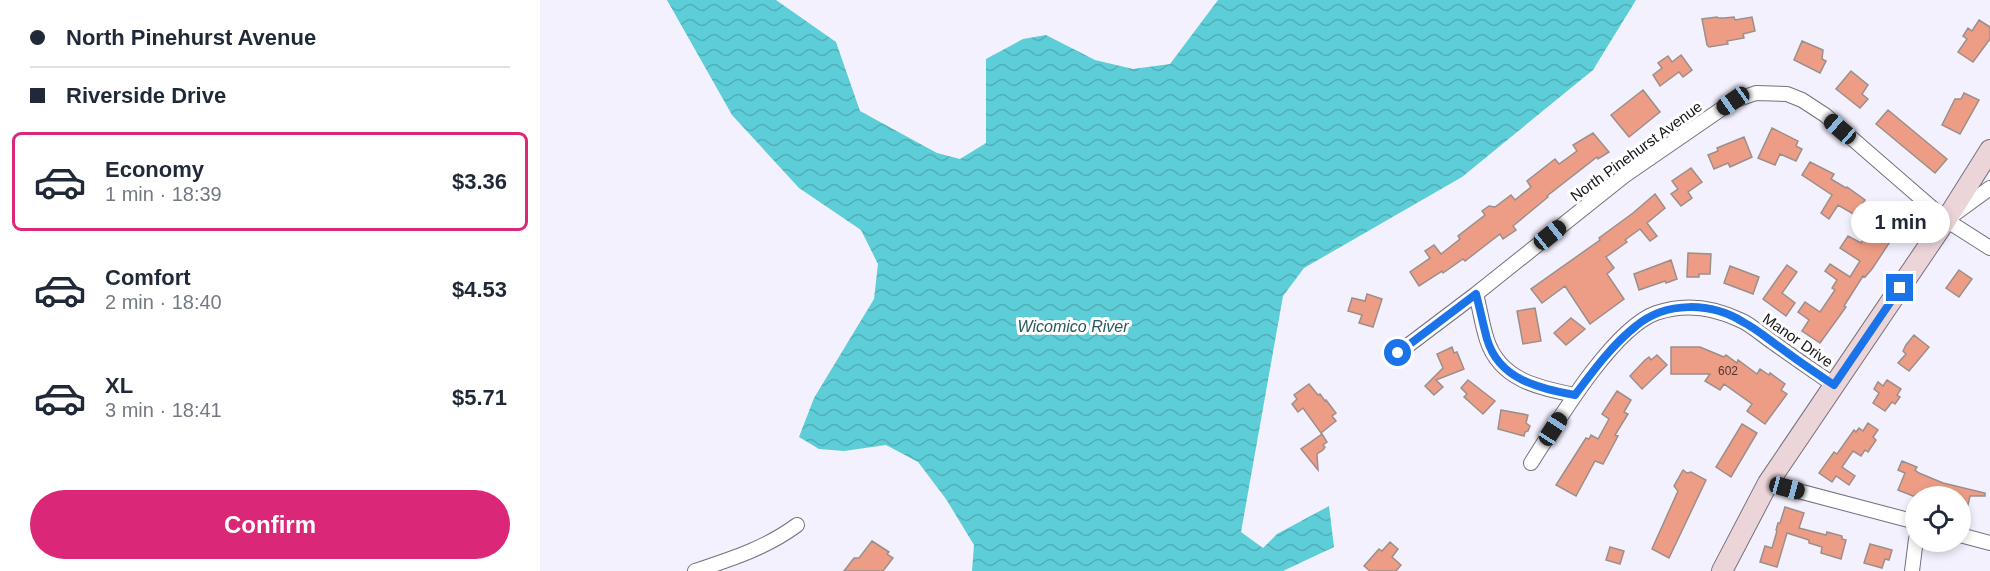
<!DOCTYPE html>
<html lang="en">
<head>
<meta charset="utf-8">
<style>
	:root { --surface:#fff; --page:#f6f6f7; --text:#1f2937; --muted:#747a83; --line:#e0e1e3; --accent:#db2777 }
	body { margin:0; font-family:Helvetica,sans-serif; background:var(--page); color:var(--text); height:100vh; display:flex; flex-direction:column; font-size:22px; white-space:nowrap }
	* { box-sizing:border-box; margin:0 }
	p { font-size:20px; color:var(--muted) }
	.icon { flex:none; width:33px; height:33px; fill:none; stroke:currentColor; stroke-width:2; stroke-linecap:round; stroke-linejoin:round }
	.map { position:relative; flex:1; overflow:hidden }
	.sheet { display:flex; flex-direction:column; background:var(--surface); width:540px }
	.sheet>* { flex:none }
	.hud { display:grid; align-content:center; height:132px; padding:0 30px; background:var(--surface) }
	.fabs { position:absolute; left:1365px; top:486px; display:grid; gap:12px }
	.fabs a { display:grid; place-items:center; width:66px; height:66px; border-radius:50%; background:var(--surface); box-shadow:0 3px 9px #0003; font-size:30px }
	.end { position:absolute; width:27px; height:27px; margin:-14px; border:8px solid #1a73e8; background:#fff; box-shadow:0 0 0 3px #fff }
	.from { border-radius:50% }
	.bubble { position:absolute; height:42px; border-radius:21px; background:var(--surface); box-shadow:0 3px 9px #0003; font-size:20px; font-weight:700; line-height:42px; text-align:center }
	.car { position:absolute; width:18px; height:36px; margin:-18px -9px; border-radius:8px; box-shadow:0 0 4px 2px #0007; background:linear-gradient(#222 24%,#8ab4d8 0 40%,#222 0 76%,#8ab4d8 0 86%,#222 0) }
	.hud b { display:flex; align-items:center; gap:21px; height:57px; font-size:22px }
	.hud b+b { border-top:2px solid var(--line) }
	.hud i { width:15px; height:15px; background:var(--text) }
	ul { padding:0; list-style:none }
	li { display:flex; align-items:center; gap:18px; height:99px; margin:0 12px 9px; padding:0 18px; border:3px solid transparent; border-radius:9px }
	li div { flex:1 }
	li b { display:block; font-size:22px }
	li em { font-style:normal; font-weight:700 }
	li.selected { border-color:var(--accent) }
	li>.icon { width:54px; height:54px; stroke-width:1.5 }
	.button { display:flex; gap:12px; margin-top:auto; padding:12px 30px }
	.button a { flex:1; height:69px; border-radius:36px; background:var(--accent); color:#fff; font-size:24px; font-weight:700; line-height:69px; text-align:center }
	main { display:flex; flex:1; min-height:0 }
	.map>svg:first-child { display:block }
	.water { fill:url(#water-waves) }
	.building { fill:#ed9d85; stroke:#9c8e8a; stroke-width:1.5 }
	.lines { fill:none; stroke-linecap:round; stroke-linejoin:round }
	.street-casing { stroke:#74717d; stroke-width:16 }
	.secondary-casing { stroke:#74717d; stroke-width:22 }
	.street { stroke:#fff; stroke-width:14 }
	.secondary { stroke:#ecd5d9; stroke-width:20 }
	.route { stroke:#1a73e8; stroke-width:8 }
	.labels { text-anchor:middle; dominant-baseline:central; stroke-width:6; stroke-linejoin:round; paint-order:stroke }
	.number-label { font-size:12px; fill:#4c3734 }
	.street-label { font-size:15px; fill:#161519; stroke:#fff }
	.water-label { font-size:16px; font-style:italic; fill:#28585d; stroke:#fff }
</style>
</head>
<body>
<main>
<section class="sheet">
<div class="hud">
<b><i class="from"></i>North Pinehurst Avenue</b>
<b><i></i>Riverside Drive</b>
</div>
<ul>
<li class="selected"><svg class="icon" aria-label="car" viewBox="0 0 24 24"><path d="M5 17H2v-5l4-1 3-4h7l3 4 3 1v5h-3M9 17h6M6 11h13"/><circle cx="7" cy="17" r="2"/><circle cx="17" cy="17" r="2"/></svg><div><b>Economy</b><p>1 min · 18:39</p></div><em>$3.36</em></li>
<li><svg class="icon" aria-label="car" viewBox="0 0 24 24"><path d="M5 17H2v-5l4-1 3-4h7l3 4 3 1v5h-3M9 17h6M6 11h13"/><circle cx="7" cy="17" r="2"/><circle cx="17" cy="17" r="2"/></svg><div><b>Comfort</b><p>2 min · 18:40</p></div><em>$4.53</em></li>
<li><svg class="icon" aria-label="car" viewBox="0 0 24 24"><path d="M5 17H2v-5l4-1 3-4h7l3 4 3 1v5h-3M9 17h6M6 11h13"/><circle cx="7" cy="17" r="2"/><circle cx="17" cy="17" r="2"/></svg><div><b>XL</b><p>3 min · 18:41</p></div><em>$5.71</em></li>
</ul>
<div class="button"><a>Confirm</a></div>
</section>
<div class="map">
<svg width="1450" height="571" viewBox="0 0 1450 571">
	<defs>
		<pattern id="water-waves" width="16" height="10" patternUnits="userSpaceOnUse" patternTransform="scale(1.5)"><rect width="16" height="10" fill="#5dcdd7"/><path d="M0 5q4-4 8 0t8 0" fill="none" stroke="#50afb8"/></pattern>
	</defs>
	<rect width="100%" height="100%" fill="#f4f1fe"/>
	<path class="water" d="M 127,0 L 236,0 L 296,42 L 320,111 L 397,153 L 420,159 L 446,143 L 446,59 L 483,39 L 506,35 L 555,60 L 593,69 L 630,64 L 678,0 L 1096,0 L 1053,70 L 922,177 L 764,268 L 743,296 L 701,532 L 723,548 L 737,534 L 789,506 L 794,547 L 743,571 L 432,571 L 434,545 L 406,499 L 378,462 L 346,445 L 304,451 L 279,449 L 259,437 L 274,398 L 334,299 L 338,264 L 321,230 L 259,188 L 192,115 Z"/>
	<path class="building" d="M 1177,17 L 1178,18 L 1184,18 L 1194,17 L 1195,20 L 1212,17 L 1215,31 L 1203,34 L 1204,38 L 1187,41 L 1188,44 L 1169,47 L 1167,45 L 1162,19 Z
		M 1439,20 L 1450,27 L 1450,39 L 1433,62 L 1418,52 L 1427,39 L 1423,36 L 1428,28 L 1432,31 Z
		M 1262,41 L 1283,50 L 1282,59 L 1286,61 L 1280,73 L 1254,60 Z
		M 1141,55 L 1152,70 L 1143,77 L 1139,72 L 1120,86 L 1113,75 L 1122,68 L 1118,63 L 1128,56 L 1132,62 Z
		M 1311,71 L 1328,85 L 1322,94 L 1328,99 L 1320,108 L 1296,89 Z
		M 1103,90 L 1120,112 L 1089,137 L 1071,115 Z
		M 1424,93 L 1439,100 L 1420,134 L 1402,125 L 1415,99 L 1421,99 Z
		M 1348,110 L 1407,159 L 1395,173 L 1336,124 Z
		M 1232,128 L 1258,141 L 1256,146 L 1262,149 L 1256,161 L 1240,154 L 1235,165 L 1218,158 Z
		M 1053,133 L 1069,152 L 1058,159 L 1057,157 L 1007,196 L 1008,197 L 973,226 L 976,230 L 963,239 L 960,234 L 925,261 L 923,259 L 903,273 L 902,271 L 879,286 L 870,272 L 890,258 L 885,251 L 894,245 L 901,254 L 920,239 L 918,236 L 945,215 L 942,211 L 949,206 L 955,207 L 971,195 L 975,200 L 991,187 L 987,181 L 1015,159 L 1019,164 L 1037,151 L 1033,145 Z
		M 1204,137 L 1212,157 L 1190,167 L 1188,163 L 1174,169 L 1168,155 L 1178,151 L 1177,148 Z
		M 1270,162 L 1294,174 L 1291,179 L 1306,188 L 1307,187 L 1325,200 L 1315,215 L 1298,205 L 1289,219 L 1281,213 L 1292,195 L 1262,175 Z
		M 1151,168 L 1162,182 L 1148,192 L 1152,198 L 1141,206 L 1131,194 L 1138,189 L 1132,181 Z
		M 1115,194 L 1125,208 L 1107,223 L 1117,236 L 1110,241 L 1100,229 L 1085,240 L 1087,242 L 1066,257 L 1074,268 L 1067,274 L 1084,299 L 1050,324 L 1025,286 L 1002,303 L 991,289 L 1060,240 L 1059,238 L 1093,213 Z
		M 1342,208 L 1363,222 L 1332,269 L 1325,277 L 1323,276 L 1304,306 L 1306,307 L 1280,343 L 1262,331 L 1269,320 L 1258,312 L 1265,302 L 1280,312 L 1295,290 L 1292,288 L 1297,280 L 1285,271 L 1290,264 L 1310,277 L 1320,261 L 1300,248 L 1308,236 L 1321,243 L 1337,220 L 1335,218 Z
		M 1148,253 L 1171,254 L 1170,274 L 1159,274 L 1159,277 L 1147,277 Z
		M 1131,260 L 1137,279 L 1126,283 L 1125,281 L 1099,290 L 1094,274 Z
		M 1247,265 L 1257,272 L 1242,293 L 1255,303 L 1246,316 L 1223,299 Z
		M 1190,266 L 1219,277 L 1213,294 L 1184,283 Z
		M 1419,270 L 1432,279 L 1419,297 L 1406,288 Z
		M 827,294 L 842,299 L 833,327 L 819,323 L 822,315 L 808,311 L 812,298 L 825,301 Z
		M 995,308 L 1001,341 L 983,344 L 977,311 Z
		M 1031,318 L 1045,329 L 1026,345 L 1014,333 Z
		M 1374,335 L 1389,347 L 1369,371 L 1358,363 L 1366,354 L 1363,351 L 1366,345 Z
		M 912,347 L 914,353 L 917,352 L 924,369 L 896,380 L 903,387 L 894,395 L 885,386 L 903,368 L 897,354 Z
		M 1131,347 L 1160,347 L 1184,357 L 1186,355 L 1197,363 L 1198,360 L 1217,374 L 1220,369 L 1229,375 L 1230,373 L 1245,384 L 1241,390 L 1247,394 L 1225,424 L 1207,411 L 1212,404 L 1184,384 L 1180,390 L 1165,381 L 1170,374 L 1131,374 Z
		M 1117,355 L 1127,365 L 1102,389 L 1090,376 L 1105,360 L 1109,357 L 1111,360 Z
		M 928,380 L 955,401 L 943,414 L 924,397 L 927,394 L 921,388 Z
		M 1347,380 L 1361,389 L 1357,395 L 1360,397 L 1355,404 L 1352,402 L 1345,411 L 1333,403 L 1339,393 L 1334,389 L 1338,382 L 1343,386 Z
		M 769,384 L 778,395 L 780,394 L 785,401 L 786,400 L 796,413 L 792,416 L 796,421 L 781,433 L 763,408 L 758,412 L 752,404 L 757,399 L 754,395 Z
		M 1077,391 L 1091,400 L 1084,412 L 1088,414 L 1075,435 L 1078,436 L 1063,464 L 1055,461 L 1036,496 L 1016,485 L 1046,438 L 1049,439 L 1051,435 L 1058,439 L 1069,419 L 1062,414 Z
		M 961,410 L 988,415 L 986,423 L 990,426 L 988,431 L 985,432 L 984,436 L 958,429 Z
		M 1328,423 L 1338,430 L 1333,437 L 1336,440 L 1328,452 L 1325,450 L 1321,456 L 1313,451 L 1302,467 L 1315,476 L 1309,485 L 1296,476 L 1292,482 L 1279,473 L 1294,452 L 1297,454 L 1314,430 L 1316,432 L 1319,428 L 1323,431 Z
		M 1202,424 L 1217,433 L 1191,477 L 1176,467 Z
		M 782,434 L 787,442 L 783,445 L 785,447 L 783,450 L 777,454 L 778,470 L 761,449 Z
		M 1362,461 L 1377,467 L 1375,470 L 1379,473 L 1403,483 L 1445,493 L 1445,496 L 1430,496 L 1424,522 L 1420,522 L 1420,496 L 1408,496 L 1384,491 L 1382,496 L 1373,496 L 1358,490 L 1365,473 L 1358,470 Z
		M 1143,470 L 1147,473 L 1151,472 L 1166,480 L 1129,558 L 1112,549 L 1138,491 L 1134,486 Z
		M 1245,507 L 1264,513 L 1259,528 L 1286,535 L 1287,532 L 1302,536 L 1302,539 L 1306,540 L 1301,559 L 1281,553 L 1282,547 L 1269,543 L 1269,540 L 1247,533 L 1237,567 L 1220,562 L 1225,546 L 1232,548 L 1237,531 L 1236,530 L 1238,523 L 1240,523 Z
		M 332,541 L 349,552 L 347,554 L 353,558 L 343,571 L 304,571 L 314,558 L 319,558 Z
		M 850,542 L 858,549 L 852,557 L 861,565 L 856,571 L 830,571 L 824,566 L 839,549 L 842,551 Z
		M 1330,544 L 1352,550 L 1349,560 L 1345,559 L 1342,568 L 1324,563 Z
		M 1070,547 L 1084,551 L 1080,564 L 1066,560 Z"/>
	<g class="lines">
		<g class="street-casing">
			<path id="street" d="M 1413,215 L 1450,188
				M 936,294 C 940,309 942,325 947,340 C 960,380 999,388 1035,395
				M 858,353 L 936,294 L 1084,176 L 1193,101 L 1216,93 L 1247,94 L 1262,100 L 1285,115 L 1406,220 L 1450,248
				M 991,463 C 1016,424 1072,329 1116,313 C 1145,303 1173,307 1200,320 C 1212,325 1223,336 1234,343 C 1254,358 1274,371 1294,385
				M 1228,483 L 1376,522
				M 1420,535 L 1450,543
				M 155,571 C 191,559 226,548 257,525
				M 1372,571 L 1376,539"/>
		</g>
		<g class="secondary-casing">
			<path id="secondary" d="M 1182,571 L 1228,483 L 1406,220 L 1450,150"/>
		</g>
		<use href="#street" class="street"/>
		<use href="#secondary" class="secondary"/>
	</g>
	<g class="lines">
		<path class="route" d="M 858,353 L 936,294 C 940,309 943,324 947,339 C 959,380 999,388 1035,395 C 1053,371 1072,345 1096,326 C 1126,301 1171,302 1203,322 C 1217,329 1229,340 1241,348 C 1258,361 1276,373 1294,385 L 1360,288"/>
	</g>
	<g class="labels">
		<g class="number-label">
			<text x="1188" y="371">602</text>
		</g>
		<g class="street-label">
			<text transform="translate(1096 151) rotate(-36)">North Pinehurst Avenue</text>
			<text transform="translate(1258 340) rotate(35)">Manor Drive</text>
		</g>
		<g class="water-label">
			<text x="533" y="326">Wicomico River</text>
		</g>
	</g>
</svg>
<div class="fabs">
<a><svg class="icon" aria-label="locate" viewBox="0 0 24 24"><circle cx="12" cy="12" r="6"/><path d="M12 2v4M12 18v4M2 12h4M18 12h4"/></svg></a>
</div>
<i class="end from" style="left:858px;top:353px"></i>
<i class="end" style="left:1360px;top:288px"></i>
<div class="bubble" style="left:1311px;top:201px;width:99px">1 min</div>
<i class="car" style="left:1193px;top:101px;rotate:235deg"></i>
<i class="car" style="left:1300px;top:129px;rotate:311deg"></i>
<i class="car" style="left:1010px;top:235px;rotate:51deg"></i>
<i class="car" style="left:1013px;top:429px;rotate:33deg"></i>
<i class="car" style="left:1247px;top:488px;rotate:105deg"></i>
</div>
</main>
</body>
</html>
